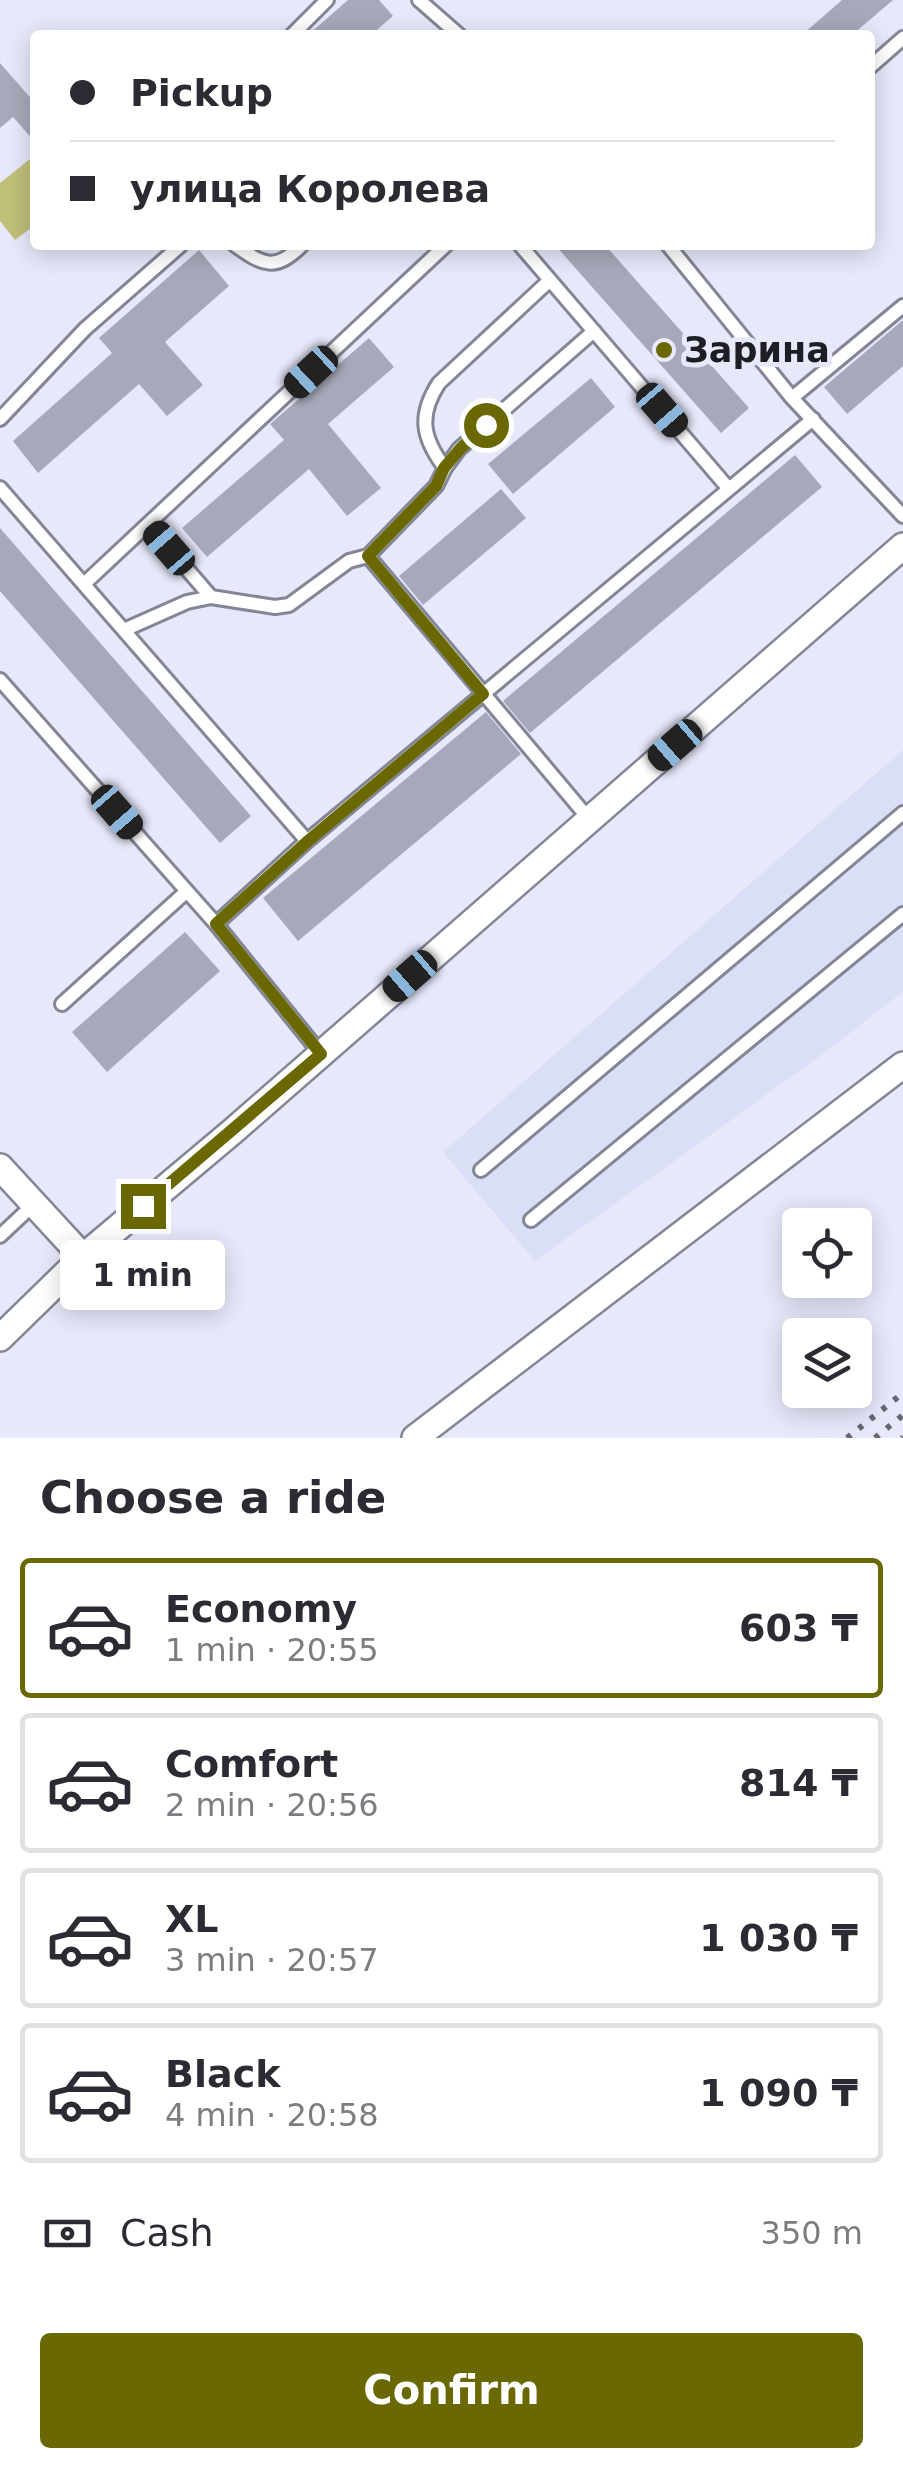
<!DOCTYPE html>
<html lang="en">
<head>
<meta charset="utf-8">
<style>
	:root { --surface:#fff; --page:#f2f2f3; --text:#2b2b33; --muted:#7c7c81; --line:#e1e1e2; --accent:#696803 }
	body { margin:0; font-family:"DejaVu Sans",sans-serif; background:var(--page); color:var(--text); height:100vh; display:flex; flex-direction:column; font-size:38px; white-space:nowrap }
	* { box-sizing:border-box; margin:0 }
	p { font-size:32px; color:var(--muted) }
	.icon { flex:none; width:55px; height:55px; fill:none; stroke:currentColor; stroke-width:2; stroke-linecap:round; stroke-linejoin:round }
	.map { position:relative; height:1438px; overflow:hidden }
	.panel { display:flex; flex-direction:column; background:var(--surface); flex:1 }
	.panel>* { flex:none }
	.hud { position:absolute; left:30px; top:30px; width:845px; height:220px; border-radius:10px; box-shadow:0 5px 25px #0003; display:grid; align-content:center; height:220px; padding:0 40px; background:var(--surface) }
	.buttons { position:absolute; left:782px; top:1208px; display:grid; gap:20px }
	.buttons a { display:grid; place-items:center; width:90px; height:90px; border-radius:10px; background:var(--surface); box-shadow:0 5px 25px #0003; font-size:50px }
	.end { position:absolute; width:45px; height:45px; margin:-22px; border:12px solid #696803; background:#fff; box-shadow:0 0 0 5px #fff }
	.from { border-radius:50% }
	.bubble { position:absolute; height:70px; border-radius:10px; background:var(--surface); box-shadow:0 5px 25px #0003; font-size:32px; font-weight:700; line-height:70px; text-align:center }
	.car { position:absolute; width:30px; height:60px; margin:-30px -15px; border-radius:12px; box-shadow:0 0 8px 2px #0007; background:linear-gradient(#222 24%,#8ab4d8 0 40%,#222 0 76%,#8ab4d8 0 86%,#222 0) }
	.hud b { display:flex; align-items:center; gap:35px; height:95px; font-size:38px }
	.hud b+b { border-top:2px solid var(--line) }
	.hud i { width:25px; height:25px; background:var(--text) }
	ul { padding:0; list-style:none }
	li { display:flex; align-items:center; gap:30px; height:140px; margin:0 20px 15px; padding:0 20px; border:5px solid var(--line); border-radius:10px }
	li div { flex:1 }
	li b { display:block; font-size:38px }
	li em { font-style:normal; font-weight:700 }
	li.active { border-color:var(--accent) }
	li>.icon { width:90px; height:90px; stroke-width:1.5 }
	h2 { padding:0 40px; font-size:45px; line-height:120px }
	.pay { display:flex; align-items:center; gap:25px; height:110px; padding:0 40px; font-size:38px }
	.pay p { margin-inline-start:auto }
	.cta { display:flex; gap:20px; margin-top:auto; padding:20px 40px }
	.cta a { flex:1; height:115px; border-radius:10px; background:var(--accent); color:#fff; font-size:40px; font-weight:700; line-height:115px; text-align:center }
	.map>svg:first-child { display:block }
	.built { fill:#dadef6 }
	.green { fill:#bfc079 }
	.building { fill:#a7a9ba }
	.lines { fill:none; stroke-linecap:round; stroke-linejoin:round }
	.lane-casing { stroke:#838695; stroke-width:18 }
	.street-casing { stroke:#838695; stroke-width:30 }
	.lane { stroke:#fff; stroke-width:12 }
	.street { stroke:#fff; stroke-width:25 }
	.rail { stroke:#666772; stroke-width:6; stroke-dasharray:5 10; stroke-linecap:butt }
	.route { stroke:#696803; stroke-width:12 }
	.poi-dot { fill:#696803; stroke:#e7e9fb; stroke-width:4 }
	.labels { text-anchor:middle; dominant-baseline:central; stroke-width:10; stroke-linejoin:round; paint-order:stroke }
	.poi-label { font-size:35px; font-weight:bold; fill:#1d1e24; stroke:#e7e9fb; text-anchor:start }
</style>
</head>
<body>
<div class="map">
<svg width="903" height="1438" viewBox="0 0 903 1438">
	<rect width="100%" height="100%" fill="#e7e9fb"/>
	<path class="built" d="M 903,750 L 903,992 L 816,1059 L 535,1261 L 443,1152 Z"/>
	<path class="green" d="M 35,155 L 35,225 L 15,240 L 0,221 L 0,183 Z"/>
	<path class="building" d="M 348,0 L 379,0 L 393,16 L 371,35 L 308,35 Z
		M 842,0 L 893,0 L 852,35 L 802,35 Z
		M 0,63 L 35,103 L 35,142 L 13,117 L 0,128 Z
		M 555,245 L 605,245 L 749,408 L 721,433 Z
		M 199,250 L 229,286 L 165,342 L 203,385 L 167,416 L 139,384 L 38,473 L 13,441 L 112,353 L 99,338 Z
		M 903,320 L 903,366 L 847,414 L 824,387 Z
		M 369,338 L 394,367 L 328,424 L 381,488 L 347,516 L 309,469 L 207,557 L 182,528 L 284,440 L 270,424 Z
		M 591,378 L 615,407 L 513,494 L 488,464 Z
		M 795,455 L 822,487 L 530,733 L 503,701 Z
		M 501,489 L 526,518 L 423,605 L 399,576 Z
		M 0,528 L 251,816 L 220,843 L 0,591 Z
		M 486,712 L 521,754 L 298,941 L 263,898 Z
		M 185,932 L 220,971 L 107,1072 L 72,1032 Z"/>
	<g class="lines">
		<g class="lane-casing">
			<path id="lane" d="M 419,0 L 459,35
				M 292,35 L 327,0
				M 870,67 L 903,38
				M 235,245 C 263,265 275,272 302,245
				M 520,245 L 729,489
				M 668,245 L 792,398 L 903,516
				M 792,398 L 903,306
				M 0,419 L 85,329 L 181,245
				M 445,468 C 422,438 418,415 439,383 L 550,280
				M 0,488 L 307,841
				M 148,524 L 211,597
				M 368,556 L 589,819
				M 84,584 L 446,245
				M 124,630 L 187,602 L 211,597 L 275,607 L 289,605 L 349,561 L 368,556 L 436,486 L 445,468 L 459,449 L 594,331
				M 0,680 L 216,924 L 321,1054
				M 216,924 L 307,841 L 813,419
				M 62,1004 L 187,891
				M 481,1170 L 903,813
				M 531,1220 L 903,914
				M 0,1236 L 33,1205"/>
		</g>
		<g class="street-casing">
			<path id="street" d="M 0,1167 L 83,1257
				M 0,1338 L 83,1257 L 233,1131 L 903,546
				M 415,1438 L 903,1065"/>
		</g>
		<use href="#lane" class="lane"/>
		<use href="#street" class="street"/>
		<path class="rail" d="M 847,1438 L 903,1393
			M 875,1438 L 903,1415
			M 902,1438 L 903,1437"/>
	</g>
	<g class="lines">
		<path class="route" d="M 143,1206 L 321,1054 L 216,924 L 308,841 L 483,694 L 368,556 L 436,486 L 444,468 L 460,449 L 486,425"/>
	</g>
	<circle class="poi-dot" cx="664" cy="350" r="10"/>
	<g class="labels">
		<g class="poi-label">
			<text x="684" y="350">Зарина</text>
		</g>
	</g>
</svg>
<div class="buttons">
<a><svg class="icon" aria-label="locate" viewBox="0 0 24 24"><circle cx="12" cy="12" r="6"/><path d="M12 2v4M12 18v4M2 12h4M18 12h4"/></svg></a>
<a><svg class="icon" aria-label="layers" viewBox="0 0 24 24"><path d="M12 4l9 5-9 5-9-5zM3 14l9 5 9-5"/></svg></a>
</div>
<i class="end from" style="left:486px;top:425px"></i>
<i class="end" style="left:143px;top:1206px"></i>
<div class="bubble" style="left:60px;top:1240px;width:165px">1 min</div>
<i class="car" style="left:311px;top:372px;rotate:227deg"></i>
<i class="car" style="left:662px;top:410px;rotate:139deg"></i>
<i class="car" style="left:169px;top:548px;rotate:319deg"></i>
<i class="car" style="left:675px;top:745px;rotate:229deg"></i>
<i class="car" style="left:117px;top:812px;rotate:139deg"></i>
<i class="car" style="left:410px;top:976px;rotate:229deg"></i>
<div class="hud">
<b><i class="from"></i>Pickup</b>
<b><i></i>улица Королева</b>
</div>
</div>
<section class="panel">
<h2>Choose a ride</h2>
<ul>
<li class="active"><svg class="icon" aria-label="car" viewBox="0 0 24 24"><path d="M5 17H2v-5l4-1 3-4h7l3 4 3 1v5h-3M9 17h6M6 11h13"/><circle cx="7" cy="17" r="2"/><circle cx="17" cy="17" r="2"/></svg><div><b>Economy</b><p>1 min · 20:55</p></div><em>603 ₸</em></li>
<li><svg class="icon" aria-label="car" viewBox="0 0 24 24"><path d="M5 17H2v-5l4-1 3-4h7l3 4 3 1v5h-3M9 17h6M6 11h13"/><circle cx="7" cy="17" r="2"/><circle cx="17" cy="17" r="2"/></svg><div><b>Comfort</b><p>2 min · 20:56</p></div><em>814 ₸</em></li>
<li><svg class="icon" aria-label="car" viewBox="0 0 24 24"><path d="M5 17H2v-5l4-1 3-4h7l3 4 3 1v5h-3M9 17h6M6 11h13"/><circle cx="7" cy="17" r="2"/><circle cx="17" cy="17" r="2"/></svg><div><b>XL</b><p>3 min · 20:57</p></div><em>1 030 ₸</em></li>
<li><svg class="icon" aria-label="car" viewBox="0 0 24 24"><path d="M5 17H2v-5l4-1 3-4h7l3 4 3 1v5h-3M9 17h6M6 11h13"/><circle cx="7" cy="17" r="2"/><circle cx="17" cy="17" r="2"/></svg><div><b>Black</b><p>4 min · 20:58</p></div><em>1 090 ₸</em></li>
</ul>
<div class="pay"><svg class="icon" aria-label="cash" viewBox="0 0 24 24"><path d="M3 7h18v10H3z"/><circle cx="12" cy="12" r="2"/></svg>Cash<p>350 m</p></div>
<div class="cta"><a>Confirm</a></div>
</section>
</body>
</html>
